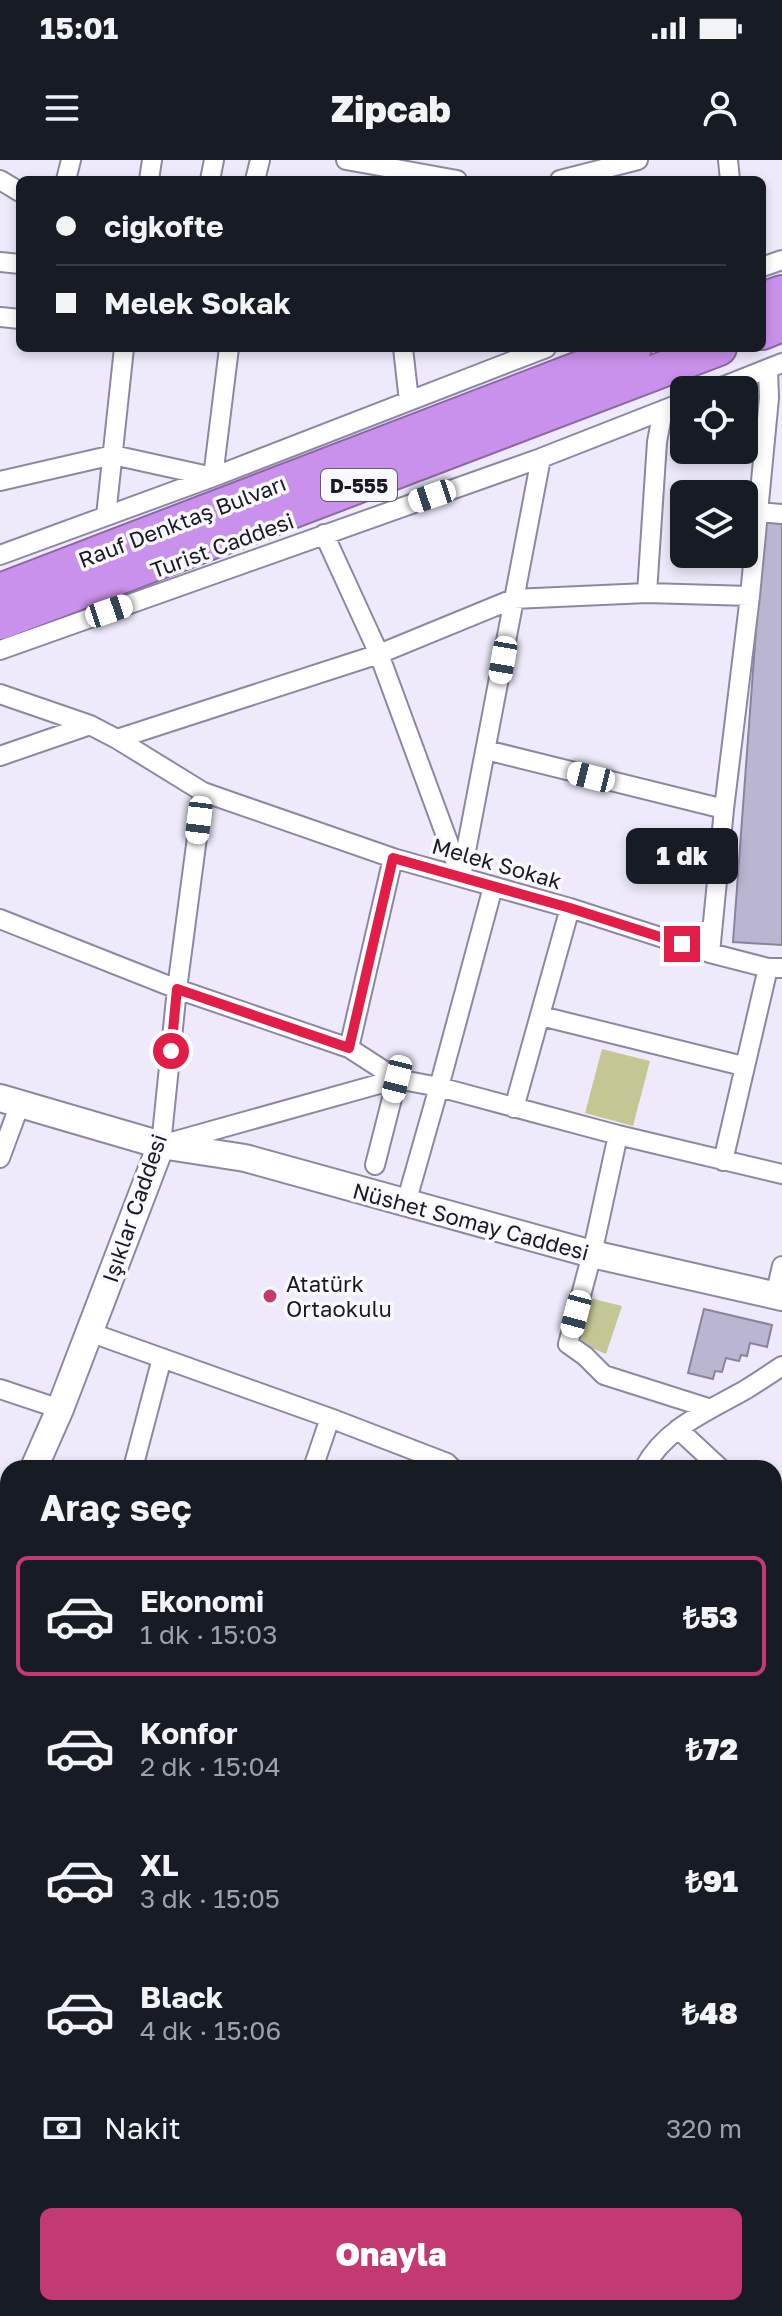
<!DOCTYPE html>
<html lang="tr">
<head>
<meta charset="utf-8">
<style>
	:root { --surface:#171b24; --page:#242831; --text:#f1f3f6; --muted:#9ea1a6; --line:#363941; --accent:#c33972 }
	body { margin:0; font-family:"Golos Text",sans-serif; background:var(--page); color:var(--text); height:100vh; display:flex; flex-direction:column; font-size:30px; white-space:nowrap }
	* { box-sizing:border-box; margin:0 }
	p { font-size:26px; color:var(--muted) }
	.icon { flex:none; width:44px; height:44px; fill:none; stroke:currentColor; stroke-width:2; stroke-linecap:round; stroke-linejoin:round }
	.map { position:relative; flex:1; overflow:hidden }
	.details { position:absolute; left:0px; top:1300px; width:782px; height:856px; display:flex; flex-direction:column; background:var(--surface); border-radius:24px 24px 0 0; box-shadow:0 4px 12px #0003 }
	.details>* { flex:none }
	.guide { position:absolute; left:16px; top:16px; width:750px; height:176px; border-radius:12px; box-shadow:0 4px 12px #0003; display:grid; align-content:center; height:176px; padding:0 40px; background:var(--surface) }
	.buttons { position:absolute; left:670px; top:216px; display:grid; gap:16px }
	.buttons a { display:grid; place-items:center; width:88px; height:88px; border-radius:12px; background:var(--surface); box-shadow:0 4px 12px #0003; font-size:40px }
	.end { position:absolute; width:36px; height:36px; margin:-18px; border:10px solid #e11d48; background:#fff; box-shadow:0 0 0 4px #fff }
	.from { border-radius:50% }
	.bubble { position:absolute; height:56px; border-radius:12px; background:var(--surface); box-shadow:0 4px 12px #0003; font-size:26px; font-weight:800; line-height:56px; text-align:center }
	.car { position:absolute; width:24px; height:48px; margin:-24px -12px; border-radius:10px; box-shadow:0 0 6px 2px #0007; background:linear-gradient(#fff 24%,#345 0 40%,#fff 0 76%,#345 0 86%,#fff 0) }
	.guide b { display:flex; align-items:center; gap:28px; height:76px; font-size:30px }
	.guide b+b { border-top:2px solid var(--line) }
	.guide i { width:20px; height:20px; background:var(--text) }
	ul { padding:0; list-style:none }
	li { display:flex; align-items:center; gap:24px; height:120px; margin:0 16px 12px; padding:0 24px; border:4px solid transparent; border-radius:12px }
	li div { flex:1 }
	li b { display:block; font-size:30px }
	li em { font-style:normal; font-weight:800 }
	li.selected { border-color:var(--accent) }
	li>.icon { width:72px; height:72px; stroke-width:1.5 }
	h2 { padding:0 40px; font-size:36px; line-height:96px }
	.pay { display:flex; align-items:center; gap:20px; height:88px; padding:0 40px; font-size:30px }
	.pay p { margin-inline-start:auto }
	.cta { display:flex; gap:16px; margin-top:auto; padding:16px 40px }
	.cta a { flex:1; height:92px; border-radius:12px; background:var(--accent); color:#fff; font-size:32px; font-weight:800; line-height:92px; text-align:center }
	.status { display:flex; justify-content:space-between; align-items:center; height:56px; padding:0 40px; background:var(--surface); direction:ltr }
	.status svg { height:22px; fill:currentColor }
	header { display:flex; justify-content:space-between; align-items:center; height:104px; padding:0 40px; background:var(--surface); font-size:36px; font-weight:800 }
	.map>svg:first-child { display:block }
	.green { fill:#c4c794 }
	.building { fill:#bab5d0; stroke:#89849d; stroke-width:2 }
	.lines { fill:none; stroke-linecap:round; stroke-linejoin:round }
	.street-casing { stroke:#8d88a1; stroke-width:22 }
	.secondary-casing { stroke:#8d88a1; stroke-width:30 }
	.primary-casing { stroke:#8c67a5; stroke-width:34 }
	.highway-casing { stroke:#8c67a5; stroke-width:38 }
	.street { stroke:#fff; stroke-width:18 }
	.secondary { stroke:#fff; stroke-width:26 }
	.primary { stroke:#dfbdf3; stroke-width:30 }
	.highway { stroke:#c991eb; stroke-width:34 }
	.route { stroke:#e11d48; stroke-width:10 }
	.poi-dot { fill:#c33972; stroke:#faf9ff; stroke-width:3 }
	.labels { text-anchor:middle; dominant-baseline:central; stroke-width:7; stroke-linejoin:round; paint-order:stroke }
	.shield { fill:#faf9ff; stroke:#5e5c65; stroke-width:2 }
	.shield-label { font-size:20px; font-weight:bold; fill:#1b1923 }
	.street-label { font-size:22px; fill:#1b1923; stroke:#faf9ff }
	.poi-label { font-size:22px; fill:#1b1923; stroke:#faf9ff; text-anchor:start }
</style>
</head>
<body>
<div class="status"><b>15:01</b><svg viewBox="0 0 49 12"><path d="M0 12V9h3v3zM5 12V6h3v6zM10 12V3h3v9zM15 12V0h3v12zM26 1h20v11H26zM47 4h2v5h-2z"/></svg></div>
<header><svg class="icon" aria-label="menu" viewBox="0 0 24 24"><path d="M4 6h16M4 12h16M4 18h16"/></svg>Zipcab<svg class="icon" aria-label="person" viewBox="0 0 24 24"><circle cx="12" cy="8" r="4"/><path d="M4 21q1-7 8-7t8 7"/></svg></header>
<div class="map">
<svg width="782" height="2156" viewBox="0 0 782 2156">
	<rect width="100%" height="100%" fill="#eeeafb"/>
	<path class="green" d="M 602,889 L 650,901 L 633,966 L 585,953 Z
		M 590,1138 L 622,1146 L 606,1194 L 580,1183 Z
		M 0,1919 L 8,1920 L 8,2098 L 0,2094 Z"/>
	<path class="building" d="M 764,362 L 782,364 L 782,785 L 733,782 Z
		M 704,1149 L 772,1165 L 767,1187 L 750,1183 L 747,1196 L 741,1195 L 739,1201 L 726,1198 L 722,1212 L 715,1211 L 713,1219 L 688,1213 Z"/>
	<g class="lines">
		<g class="street-casing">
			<path id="street" d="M 346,0 L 457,20
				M 728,0 L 730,20
				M 0,20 L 20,32
				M 66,20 L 71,0
				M 149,20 L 152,0
				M 210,20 L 214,0
				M 255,20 L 260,0
				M 560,20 L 638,0
				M 0,102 L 20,104
				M 762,107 L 782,100
				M 0,157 L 20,159
				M 403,188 L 409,241
				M 714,230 L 782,203
				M 0,321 L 113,295 L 213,317 L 229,188
				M 758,352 L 782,354
				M 106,356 L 124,188
				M 324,374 L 379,494 L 460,714
				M 0,395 L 213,317 L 546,188
				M 647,433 L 657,282 L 663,250
				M 750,436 L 769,238 L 768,209
				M 0,490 L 541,298 L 684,242
				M 0,534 L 90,565 L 117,579 L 203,632 L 393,698 L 570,748 L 710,793 L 768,808 L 782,808
				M 117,579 L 379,494 L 513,439 L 647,433 L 750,436 L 724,649 L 710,793
				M 486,590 L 724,649
				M 0,596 L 90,565
				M 203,632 L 177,829 L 161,985 L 397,919 L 439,927 L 618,975 L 782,1014
				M 461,717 L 541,298
				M 0,759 L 177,829 L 349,888 L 393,698
				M 541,856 L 743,906
				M 349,888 L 397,919 L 375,1005
				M 514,948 L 570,748
				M 618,975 L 592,1094 L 568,1184 L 585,1196 L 604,1215 L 708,1248
				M 0,998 L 20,944
				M 723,1001 L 768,808
				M 406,1043 L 439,927 L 493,727
				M 775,1136 L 782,1106
				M 89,1172 L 330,1258 L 447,1303 L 452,1308
				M 0,1229 L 60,1249
				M 678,1269 L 720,1308
				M 133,1308 L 162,1198
				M 313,1308 L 330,1258
				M 644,1308 C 665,1268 708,1251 745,1230 C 758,1222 770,1214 782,1206
				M 0,1332 L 8,1334
				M 774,1379 L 782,1380
				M 0,1608 L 8,1611
				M 774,1644 L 782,1643
				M 774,1751 L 782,1752
				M 0,1761 L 8,1763
				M 774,1839 L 782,1840
				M 0,2107 L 8,2111
				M 69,2148 L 78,2156
				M 448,2148 L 456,2156
				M 641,2148 L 650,2155 L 659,2148
				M 20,2156 L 30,2148
				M 188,2156 L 217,2148
				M 289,2156 L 291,2148
				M 537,2156 L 542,2148"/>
		</g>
		<g class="secondary-casing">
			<path id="secondary" d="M 0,938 L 161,985 L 245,998 L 592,1094 L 782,1137
				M 34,1308 L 60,1249 L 161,985
				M 0,1392 L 8,1371
				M 774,1943 L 782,1941
				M 774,2092 L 782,2095"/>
		</g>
		<g class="primary-casing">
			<path id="primary" d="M 0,1885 L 8,1887"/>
		</g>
		<g class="highway-casing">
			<path id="highway" d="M 762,140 L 782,133
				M 762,172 L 782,164
				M 0,431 L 634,188
				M 0,462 L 719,188"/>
		</g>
		<use href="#street" class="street"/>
		<use href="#secondary" class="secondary"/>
		<use href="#primary" class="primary"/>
		<use href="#highway" class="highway"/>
	</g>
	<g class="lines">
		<path class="route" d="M 171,891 L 177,829 L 349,888 L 393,698 L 570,748 L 682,784"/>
	</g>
	<circle class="poi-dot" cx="270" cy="1136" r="8"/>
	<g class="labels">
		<rect class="shield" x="321" y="309" width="76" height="32" rx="6"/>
		<g class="shield-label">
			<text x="359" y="325">D-555</text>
		</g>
		<g class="street-label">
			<text transform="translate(182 361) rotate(-21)">Rauf Denktaş Bulvarı</text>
			<text transform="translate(222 385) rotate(-20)">Turist Caddesi</text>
			<text transform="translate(497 703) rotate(16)">Melek Sokak</text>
			<text transform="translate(134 1048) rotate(-71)">Işıklar Caddesi</text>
			<text transform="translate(471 1061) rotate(15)">Nüshet Somay Caddesi</text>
		</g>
		<g class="poi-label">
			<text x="286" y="1123">Atatürk<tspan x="286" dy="25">Ortaokulu</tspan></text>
		</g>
	</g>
</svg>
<div class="buttons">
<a><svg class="icon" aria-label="locate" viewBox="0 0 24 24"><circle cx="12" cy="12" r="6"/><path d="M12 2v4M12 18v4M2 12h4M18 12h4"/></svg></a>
<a><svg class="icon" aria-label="layers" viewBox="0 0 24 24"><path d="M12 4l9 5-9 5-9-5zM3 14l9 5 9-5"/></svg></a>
</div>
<i class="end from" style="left:171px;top:891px"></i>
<i class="end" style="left:682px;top:784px"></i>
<div class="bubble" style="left:626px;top:668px;width:112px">1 dk</div>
<i class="car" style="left:432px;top:336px;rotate:251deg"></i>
<i class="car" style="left:109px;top:451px;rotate:71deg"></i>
<i class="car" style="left:503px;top:500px;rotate:190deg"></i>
<i class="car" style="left:591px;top:617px;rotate:284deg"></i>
<i class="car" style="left:199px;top:660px;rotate:187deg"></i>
<i class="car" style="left:397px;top:919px;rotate:194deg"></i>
<i class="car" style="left:576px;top:1154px;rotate:195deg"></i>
<div class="guide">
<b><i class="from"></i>cigkofte</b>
<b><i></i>Melek Sokak</b>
</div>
<section class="details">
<h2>Araç seç</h2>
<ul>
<li class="selected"><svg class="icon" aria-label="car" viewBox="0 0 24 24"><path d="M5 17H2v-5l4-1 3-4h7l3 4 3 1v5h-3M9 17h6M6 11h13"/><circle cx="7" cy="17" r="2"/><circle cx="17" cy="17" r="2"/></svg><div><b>Ekonomi</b><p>1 dk · 15:03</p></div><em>₺53</em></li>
<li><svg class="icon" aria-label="car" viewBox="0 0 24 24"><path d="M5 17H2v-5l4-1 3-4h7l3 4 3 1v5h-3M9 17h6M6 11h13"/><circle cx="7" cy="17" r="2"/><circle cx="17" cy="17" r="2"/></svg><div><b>Konfor</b><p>2 dk · 15:04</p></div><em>₺72</em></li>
<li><svg class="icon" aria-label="car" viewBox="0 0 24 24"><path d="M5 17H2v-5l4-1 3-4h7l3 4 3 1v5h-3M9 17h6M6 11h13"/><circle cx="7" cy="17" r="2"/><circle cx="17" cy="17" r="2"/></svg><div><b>XL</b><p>3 dk · 15:05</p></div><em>₺91</em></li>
<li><svg class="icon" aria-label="car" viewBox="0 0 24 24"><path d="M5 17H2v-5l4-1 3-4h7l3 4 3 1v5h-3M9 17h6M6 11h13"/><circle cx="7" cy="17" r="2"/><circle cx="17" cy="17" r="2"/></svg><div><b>Black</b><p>4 dk · 15:06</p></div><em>₺48</em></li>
</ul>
<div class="pay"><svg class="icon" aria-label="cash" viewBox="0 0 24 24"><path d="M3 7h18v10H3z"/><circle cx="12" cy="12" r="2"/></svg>Nakit<p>320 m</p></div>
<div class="cta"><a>Onayla</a></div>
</section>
</div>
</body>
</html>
